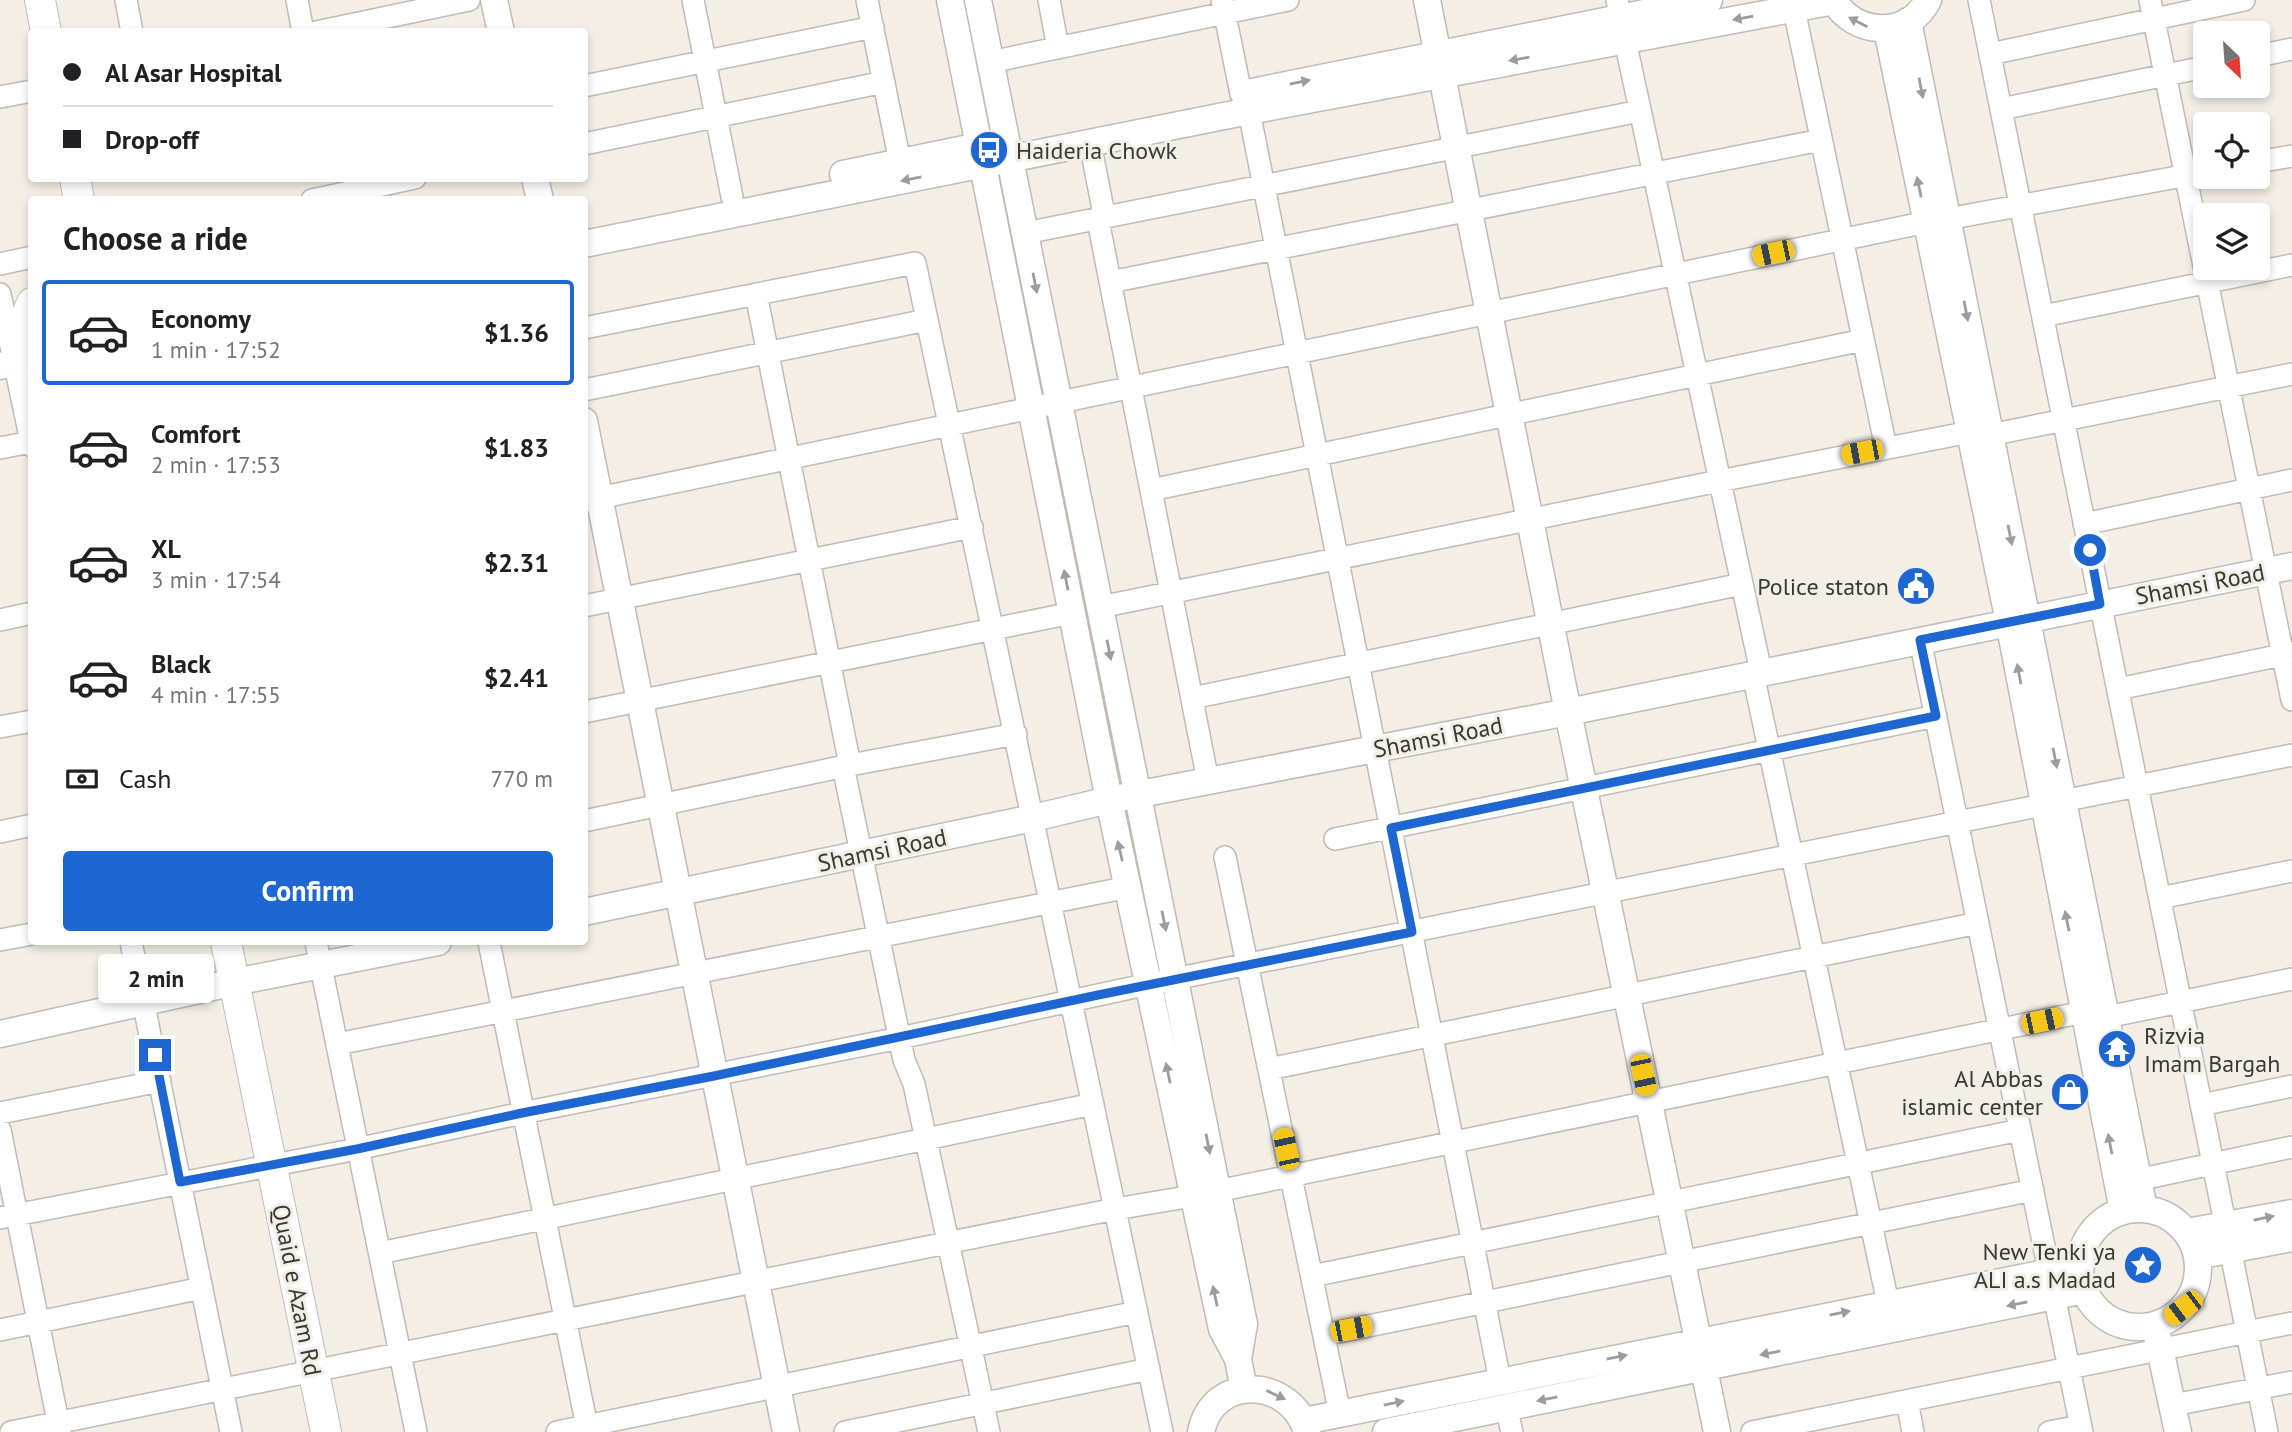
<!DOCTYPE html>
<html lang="en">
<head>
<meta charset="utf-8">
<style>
	:root { --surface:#fff; --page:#f2f2f2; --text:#202124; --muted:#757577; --line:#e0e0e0; --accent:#1e67d2 }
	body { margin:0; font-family:"PT Sans",sans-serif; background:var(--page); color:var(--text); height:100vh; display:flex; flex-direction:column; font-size:26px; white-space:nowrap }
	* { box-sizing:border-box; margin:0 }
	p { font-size:23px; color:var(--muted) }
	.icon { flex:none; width:38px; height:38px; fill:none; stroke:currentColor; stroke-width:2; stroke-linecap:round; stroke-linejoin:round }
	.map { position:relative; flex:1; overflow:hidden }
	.details { position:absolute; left:28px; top:196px; width:560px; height:749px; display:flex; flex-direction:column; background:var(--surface); border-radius:7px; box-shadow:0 4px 10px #0003 }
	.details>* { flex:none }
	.hud { position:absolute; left:28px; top:28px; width:560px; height:154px; border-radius:7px; box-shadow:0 4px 10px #0003; display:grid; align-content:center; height:154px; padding:0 35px; background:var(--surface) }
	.needle { width:46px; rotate:155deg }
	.buttons { position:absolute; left:2193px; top:21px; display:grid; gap:14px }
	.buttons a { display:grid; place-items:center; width:77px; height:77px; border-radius:7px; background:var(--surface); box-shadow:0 4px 10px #0003; font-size:35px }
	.end { position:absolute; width:32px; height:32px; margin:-16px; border:9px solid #1e67d2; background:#fff; box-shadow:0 0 0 4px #fff }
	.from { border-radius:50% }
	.bubble { position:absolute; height:49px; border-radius:7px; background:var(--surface); box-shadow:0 4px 10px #0003; font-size:23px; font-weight:700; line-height:49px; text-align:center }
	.car { position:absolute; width:21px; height:42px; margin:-21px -10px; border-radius:9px; box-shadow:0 0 5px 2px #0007; background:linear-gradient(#f5c518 24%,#345 0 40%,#f5c518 0 76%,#345 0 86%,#f5c518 0) }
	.hud b { display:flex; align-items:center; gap:24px; height:66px; font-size:26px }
	.hud b+b { border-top:2px solid var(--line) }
	.hud i { width:18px; height:18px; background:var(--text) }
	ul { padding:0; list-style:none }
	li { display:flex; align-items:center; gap:21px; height:105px; margin:0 14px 10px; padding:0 21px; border:4px solid transparent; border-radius:7px }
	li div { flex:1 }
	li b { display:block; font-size:26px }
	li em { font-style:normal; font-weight:700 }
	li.selected { border-color:var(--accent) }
	li>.icon { width:63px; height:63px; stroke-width:1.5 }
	h2 { padding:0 35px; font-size:32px; line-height:84px }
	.pay { display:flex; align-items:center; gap:18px; height:77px; padding:0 35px; font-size:26px }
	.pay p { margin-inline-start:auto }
	.action { display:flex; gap:14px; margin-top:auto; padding:14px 35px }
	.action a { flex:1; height:80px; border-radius:7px; background:var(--accent); color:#fff; font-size:28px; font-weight:700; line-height:80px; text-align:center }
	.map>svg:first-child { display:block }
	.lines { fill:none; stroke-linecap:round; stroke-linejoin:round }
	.minor-casing { stroke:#c1bbb3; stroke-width:24 }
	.tertiary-casing { stroke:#c1bbb3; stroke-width:29 }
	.secondary-casing { stroke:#c1bbb3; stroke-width:32 }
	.minor { stroke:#fff; stroke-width:21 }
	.tertiary { stroke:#fff; stroke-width:26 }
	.secondary { stroke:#fff; stroke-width:30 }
	.oneway { fill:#9c9c9a }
	.route { stroke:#1e67d2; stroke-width:9 }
	.labels { text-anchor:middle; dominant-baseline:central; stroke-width:6; stroke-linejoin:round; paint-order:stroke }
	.poi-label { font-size:24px; fill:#3a3835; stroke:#f4efe6; text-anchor:end }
	.street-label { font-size:24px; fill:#3a3835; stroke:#f4efe6 }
</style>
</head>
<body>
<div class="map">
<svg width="2292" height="1432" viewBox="0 0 2292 1432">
	<rect width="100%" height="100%" fill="#f4efe6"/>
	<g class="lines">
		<g class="minor-casing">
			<path id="minor" d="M 126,0 L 132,32
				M 297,0 L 303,32
				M 693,0 L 732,197
				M 867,0 L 900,162
				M 1049,0 L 1058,48
				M 1222,0 L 1241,94
				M 1617,0 L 1621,18
				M 1979,0 L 2267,1432
				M 2150,0 L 2292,700
				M 1794,9 L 1886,448
				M 316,32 L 469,0
				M 1625,40 L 1761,672
				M 1990,54 L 2244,0
				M 2258,56 L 2292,49
				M 990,62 L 1288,0
				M 584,86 L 873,27
				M 0,97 L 32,91
				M 2001,109 L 2205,67
				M 1249,111 L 1500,1381
				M 1090,143 L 1103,209 L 1098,220 L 1208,781
				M 584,144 L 884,82
				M 2258,162 L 2292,156
				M 312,200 L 415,178
				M 1947,219 L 2205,172
				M 1025,233 L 1640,111
				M 0,264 L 32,257
				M 1110,282 L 1821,140
				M 0,294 L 32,446
				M 756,294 L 850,765
				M 2043,316 L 2292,265
				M 584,328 L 915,263 L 1162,1432
				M 584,390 L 927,320
				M 1990,435 L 2292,374
				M 0,448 L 31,442
				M 1151,490 L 1863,340
				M 584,501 L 1927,222
				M 2084,524 L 2292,480
				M 584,606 L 972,527
				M 1100,607 L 1719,481 L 1970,432
				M 0,620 L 32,613
				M 1920,640 L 2082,1432
				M 1753,674 L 1888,1303
				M 2118,689 L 2292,653
				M 1192,698 L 1742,584
				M 584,712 L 1072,613
				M 0,727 L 32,721
				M 843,766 L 904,1060 L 914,1084 L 989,1432
				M 584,821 L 850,765 L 1016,734
				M 0,832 L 32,825
				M 1335,839 L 1936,716
				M 1225,857 L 1340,1414
				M 2160,898 L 2292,871
				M 0,940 L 32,934
				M 131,942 L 231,1432
				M 316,942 L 416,1432
				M 489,942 L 588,1432
				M 2092,1020 L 2292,979
				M 337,1044 L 1129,887
				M 1269,1069 L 1978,923
				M 2201,1105 L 2292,1086
				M 0,1113 L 160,1081
				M 0,1130 L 60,1432
				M 2123,1183 L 2292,1147
				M 0,1218 L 357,1149 L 522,1113 L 900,1038 L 1149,984 L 2292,755
				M 380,1253 L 1093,1104
				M 1312,1276 L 2020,1130
				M 0,1330 L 202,1288
				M 1324,1335 L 2033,1190
				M 1907,1401 L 1913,1432
				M 2173,1405 L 2292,1382
				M 1506,1407 L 1512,1432
				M 11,1432 L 1115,1209 L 1193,1196 L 2084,1012
				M 557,1432 L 1137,1312
				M 845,1432 L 1149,1369
				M 1752,1432 L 2292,1323
				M 2049,1432 L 2080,1426"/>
		</g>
		<g class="tertiary-casing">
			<path id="tertiary" d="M 494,0 L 501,32
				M 950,0 L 1109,800 L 1222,1329 L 1238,1359 L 1244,1390
				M 978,0 L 1244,1324 L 1238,1359
				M 1427,0 L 1568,712 L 1717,1432
				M 1834,0 C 1853,36 1909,39 1928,0
				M 1908,21 L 2144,1209
				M 1887,29 L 2009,622 L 2123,1211
				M 1252,92 L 1709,0
				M 843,174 L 974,147
				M 535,178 L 540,200
				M 584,244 L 1249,111 L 1834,1
				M 0,366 L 28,361
				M 584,421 L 786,1432
				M 584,912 L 1033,818 L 1109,800 L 1568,712 L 2292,566
				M 0,1034 L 235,982 L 438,942
				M2080 1268a59 59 0 1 1 118 0a59 59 0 1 1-118 0Z
				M 2187,1232 L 2292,1213
				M 2197,1256 L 2292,1238
				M 2155,1326 L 2178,1432
				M 1304,1421 L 2081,1266
				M 1201,1432 C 1213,1373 1291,1377 1307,1432
				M 1386,1432 L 2084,1290"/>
		</g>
		<g class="secondary-casing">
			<path id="secondary" d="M 40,0 L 46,32
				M 75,178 L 79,200
				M 32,303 C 22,321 22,349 32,367
				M 226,942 L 326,1432"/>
		</g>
		<use href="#minor" class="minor"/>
		<use href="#tertiary" class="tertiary"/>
		<use href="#secondary" class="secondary"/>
	</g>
	<defs><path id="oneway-solid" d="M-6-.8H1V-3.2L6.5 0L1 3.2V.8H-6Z" transform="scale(1.75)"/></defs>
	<g class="oneway">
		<use href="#oneway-solid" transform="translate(1743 18) rotate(170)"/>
		<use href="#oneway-solid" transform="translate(1858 22) rotate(-153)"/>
		<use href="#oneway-solid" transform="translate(1519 59) rotate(170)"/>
		<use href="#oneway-solid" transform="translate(1300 82) rotate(-11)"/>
		<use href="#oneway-solid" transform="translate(1921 88) rotate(79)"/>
		<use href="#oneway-solid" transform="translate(911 179) rotate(169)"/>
		<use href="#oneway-solid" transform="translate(1919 187) rotate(-102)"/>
		<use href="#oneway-solid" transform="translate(1035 283) rotate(79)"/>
		<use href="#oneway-solid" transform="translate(1966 311) rotate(79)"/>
		<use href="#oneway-solid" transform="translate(2010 535) rotate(79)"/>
		<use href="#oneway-solid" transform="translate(1066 580) rotate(-101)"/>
		<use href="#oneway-solid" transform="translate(1109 650) rotate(79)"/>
		<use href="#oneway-solid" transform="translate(2019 674) rotate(-101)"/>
		<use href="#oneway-solid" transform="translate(2055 758) rotate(79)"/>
		<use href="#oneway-solid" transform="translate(1120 851) rotate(-103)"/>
		<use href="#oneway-solid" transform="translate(1164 921) rotate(78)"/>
		<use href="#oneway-solid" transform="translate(2067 921) rotate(-101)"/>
		<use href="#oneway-solid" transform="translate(1168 1073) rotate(-102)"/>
		<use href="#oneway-solid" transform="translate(1208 1144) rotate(79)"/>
		<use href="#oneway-solid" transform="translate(2110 1144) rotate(-101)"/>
		<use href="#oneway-solid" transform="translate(2264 1218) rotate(-11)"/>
		<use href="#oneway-solid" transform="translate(1215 1296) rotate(-102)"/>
		<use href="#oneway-solid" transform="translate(2017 1304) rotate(169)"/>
		<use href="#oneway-solid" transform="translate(1840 1313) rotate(-11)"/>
		<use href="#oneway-solid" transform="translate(1770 1353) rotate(169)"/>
		<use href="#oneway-solid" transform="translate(1617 1357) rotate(-11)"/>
		<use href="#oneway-solid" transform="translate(1276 1395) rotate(25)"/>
		<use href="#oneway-solid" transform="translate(1547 1399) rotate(168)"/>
		<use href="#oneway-solid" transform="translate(1394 1403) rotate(-12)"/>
	</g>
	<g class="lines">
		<path class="route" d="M 155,1055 L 180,1182 L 357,1149 L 522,1113 L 714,1076 L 1098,995 L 1412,932 L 1391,828 L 1936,716 L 1920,640 L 2100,604 L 2090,550"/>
	</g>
	<defs>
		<g id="bus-disc" transform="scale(2.0125)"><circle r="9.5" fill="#1e67d2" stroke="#f4efe6"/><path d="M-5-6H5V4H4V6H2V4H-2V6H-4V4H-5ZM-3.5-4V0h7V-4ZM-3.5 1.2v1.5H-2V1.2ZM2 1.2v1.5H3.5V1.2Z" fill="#fff"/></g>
		<g id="civic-disc" transform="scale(2.0125)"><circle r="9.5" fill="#1e67d2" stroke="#f4efe6"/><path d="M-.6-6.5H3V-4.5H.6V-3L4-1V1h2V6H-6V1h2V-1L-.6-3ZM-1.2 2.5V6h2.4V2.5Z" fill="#fff"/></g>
		<g id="temple-disc" transform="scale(2.0125)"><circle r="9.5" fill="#1e67d2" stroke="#f4efe6"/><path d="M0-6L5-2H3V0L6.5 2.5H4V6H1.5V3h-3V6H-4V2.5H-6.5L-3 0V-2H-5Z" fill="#fff"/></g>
		<g id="shop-disc" transform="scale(2.0125)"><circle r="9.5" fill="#1e67d2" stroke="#f4efe6"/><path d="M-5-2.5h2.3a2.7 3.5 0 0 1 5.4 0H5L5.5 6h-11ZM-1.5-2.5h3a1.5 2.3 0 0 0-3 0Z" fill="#fff"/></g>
		<g id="sight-disc" transform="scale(2.0125)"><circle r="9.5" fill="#1e67d2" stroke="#f4efe6"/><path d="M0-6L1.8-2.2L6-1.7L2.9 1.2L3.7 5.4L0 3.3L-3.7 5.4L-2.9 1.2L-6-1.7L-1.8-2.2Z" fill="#fff"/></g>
	</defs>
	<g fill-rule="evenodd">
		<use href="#bus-disc" x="989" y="150"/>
		<use href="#civic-disc" x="1916" y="586"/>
		<use href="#temple-disc" x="2117" y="1049"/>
		<use href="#shop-disc" x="2070" y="1092"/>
		<use href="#sight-disc" x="2143" y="1265"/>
	</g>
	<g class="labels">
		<g class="poi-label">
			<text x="1016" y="150" text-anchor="start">Haideria Chowk</text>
			<text x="1889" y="586">Police staton</text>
			<text x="2144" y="1035" text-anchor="start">Rizvia<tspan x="2144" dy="28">Imam Bargah</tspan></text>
			<text x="2043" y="1078">Al Abbas<tspan x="2043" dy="28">islamic center</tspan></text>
			<text x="2116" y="1251">New Tenki ya<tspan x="2116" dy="28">ALI a.s Madad</tspan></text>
		</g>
		<g class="street-label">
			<text transform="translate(2200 584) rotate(-11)">Shamsi Road</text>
			<text transform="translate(1438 737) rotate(-11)">Shamsi Road</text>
			<text transform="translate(882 850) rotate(-12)">Shamsi Road</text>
			<text transform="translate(297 1290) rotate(79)">Quaid e Azam Rd</text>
		</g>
	</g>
</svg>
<div class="buttons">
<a><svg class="needle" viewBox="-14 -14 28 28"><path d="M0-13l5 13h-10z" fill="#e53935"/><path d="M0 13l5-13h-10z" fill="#757577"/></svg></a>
<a><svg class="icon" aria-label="locate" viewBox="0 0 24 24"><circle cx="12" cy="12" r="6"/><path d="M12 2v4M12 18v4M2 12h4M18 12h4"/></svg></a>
<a><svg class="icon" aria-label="layers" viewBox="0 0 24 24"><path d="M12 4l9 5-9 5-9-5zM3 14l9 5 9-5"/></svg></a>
</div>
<i class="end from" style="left:2090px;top:550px"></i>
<i class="end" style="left:155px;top:1055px"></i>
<div class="bubble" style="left:98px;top:954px;width:116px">2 min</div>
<i class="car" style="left:1773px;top:253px;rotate:258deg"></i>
<i class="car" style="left:1862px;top:452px;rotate:259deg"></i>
<i class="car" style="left:2042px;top:1021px;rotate:78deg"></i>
<i class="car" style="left:1643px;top:1075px;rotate:168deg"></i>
<i class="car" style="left:1286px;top:1149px;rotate:348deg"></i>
<i class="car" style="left:2183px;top:1308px;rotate:233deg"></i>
<i class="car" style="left:1351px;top:1329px;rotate:79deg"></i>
<div class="hud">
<b><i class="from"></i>Al Asar Hospital</b>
<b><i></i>Drop-off</b>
</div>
<section class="details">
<h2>Choose a ride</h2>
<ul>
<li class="selected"><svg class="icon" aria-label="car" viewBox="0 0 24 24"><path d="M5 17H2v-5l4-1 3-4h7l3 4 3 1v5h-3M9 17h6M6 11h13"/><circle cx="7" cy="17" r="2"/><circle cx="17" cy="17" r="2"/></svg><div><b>Economy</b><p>1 min · 17:52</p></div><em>$1.36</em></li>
<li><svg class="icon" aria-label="car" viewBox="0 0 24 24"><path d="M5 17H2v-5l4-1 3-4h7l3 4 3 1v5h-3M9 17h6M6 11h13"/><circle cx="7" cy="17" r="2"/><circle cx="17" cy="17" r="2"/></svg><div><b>Comfort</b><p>2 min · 17:53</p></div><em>$1.83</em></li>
<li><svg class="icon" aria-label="car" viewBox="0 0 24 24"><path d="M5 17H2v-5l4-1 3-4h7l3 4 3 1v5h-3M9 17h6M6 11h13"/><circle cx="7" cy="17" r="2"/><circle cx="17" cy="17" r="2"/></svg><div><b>XL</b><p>3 min · 17:54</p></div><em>$2.31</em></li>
<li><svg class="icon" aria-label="car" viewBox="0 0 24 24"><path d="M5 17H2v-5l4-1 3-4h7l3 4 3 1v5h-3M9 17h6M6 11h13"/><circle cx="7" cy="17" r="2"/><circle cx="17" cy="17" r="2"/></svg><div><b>Black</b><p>4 min · 17:55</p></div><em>$2.41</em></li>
</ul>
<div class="pay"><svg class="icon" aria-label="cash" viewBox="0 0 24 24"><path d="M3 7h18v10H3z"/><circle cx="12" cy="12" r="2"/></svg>Cash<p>770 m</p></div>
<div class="action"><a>Confirm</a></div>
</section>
</div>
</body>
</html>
